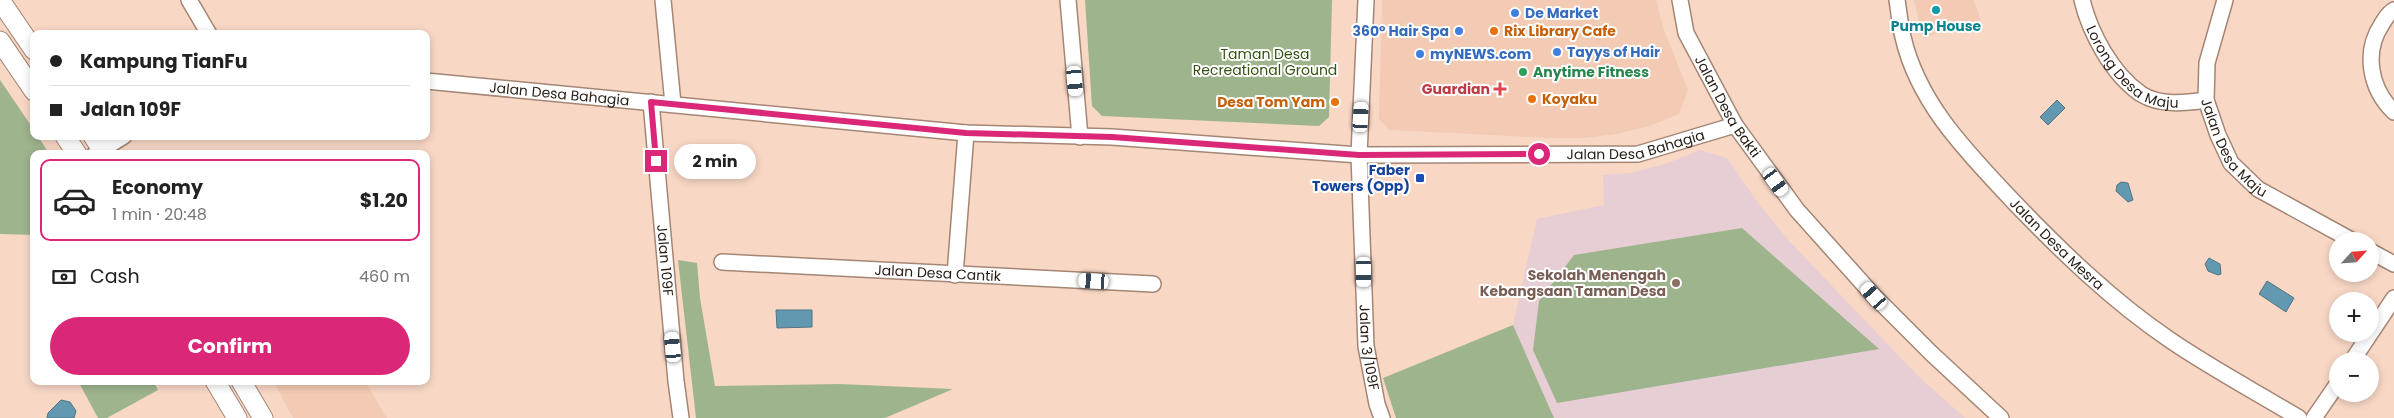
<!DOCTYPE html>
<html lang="en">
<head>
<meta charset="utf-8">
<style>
	:root { --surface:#fff; --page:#f6f6f6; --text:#222; --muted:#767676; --line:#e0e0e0; --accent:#db2777 }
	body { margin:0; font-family:Poppins,sans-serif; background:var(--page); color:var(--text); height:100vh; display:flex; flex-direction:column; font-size:19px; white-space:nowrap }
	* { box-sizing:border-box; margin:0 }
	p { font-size:16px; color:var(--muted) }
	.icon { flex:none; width:28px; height:28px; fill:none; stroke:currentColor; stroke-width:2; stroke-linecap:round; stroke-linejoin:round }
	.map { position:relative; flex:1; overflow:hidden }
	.side { position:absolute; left:30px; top:150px; width:400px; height:235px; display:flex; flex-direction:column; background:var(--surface); border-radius:10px; box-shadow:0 2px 8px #0003 }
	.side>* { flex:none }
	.banner { position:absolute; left:30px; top:30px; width:400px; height:110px; border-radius:10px; box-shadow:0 2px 8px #0003; display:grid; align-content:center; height:110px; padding:0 20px; background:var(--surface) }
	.needle { width:32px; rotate:64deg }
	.tools { position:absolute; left:2329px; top:232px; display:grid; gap:10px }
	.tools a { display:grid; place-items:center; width:50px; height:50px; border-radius:50%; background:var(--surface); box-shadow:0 2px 8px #0003; font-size:25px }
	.end { position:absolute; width:22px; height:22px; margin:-11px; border:6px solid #db2777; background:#fff; box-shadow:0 0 0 2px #fff }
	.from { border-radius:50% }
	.bubble { position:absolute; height:35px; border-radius:18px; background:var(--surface); box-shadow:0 2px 8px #0003; font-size:16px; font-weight:700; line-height:35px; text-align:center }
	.car { position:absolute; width:15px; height:30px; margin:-15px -8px; border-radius:6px; box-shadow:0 0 4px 1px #0007; background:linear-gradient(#fff 24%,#345 0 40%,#fff 0 76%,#345 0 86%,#fff 0) }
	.banner b { display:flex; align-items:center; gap:18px; height:48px; font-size:19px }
	.banner b+b { border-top:1px solid var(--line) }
	.banner i { width:12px; height:12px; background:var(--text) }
	ul { padding:9px 0 0; list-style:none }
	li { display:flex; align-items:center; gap:15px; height:82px; margin:0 10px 8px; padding:0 10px; border:2px solid transparent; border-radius:10px }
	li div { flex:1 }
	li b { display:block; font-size:19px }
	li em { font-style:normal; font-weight:700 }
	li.active { border-color:var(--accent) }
	li>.icon { width:45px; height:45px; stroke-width:1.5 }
	.pay { display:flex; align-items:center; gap:12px; height:55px; padding:0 20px; font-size:19px }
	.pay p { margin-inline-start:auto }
	.cta { display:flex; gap:10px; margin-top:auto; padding:10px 20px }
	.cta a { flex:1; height:58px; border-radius:30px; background:var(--accent); color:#fff; font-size:20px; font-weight:700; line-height:58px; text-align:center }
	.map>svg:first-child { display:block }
	.built { fill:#f3cab4 }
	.education { fill:#e7cdd4 }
	.green { fill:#9eb48d }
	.water { fill:#6299b1; stroke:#517482 }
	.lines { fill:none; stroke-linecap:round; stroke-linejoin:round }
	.minor-casing { stroke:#a48675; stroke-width:18 }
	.major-casing { stroke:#a48675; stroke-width:21 }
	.minor { stroke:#fff; stroke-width:15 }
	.major { stroke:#fff; stroke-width:19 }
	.route { stroke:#db2777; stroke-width:6 }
	.culture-dot { fill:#0f9aa8; stroke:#fff; stroke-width:2 }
	.shop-dot { fill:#3f7fe0; stroke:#fff; stroke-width:2 }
	.food-dot { fill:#e8710a; stroke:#fff; stroke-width:2 }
	.leisure-dot { fill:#2e9e5b; stroke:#fff; stroke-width:2 }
	.health-dot { fill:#e0444e; stroke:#fff; stroke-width:2 }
	.transit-dot { fill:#1a4fb4; stroke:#fff; stroke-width:2 }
	.education-dot { fill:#8d6e63; stroke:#fff; stroke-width:2 }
	.labels { text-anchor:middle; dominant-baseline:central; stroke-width:4; stroke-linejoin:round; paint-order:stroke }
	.shop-label { font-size:14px; font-weight:bold; fill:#366cbe; stroke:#fff; text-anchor:start }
	.culture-label { font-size:14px; font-weight:bold; fill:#0d838f; stroke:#fff }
	.food-label { font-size:14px; font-weight:bold; fill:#c56008; stroke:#fff; text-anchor:start }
	.park-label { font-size:14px; fill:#335211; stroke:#fff }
	.street-label { font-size:14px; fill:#281c15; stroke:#fff }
	.leisure-label { font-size:14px; font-weight:bold; fill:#27864d; stroke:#fff; text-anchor:start }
	.health-label { font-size:14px; font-weight:bold; fill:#be3a42; stroke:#fff; text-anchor:end }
	.transit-label { font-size:14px; font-weight:bold; fill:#164399; stroke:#fff; text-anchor:end }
	.education-label { font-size:14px; font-weight:bold; fill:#785e54; stroke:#fff; text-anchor:end }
</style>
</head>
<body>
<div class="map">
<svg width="2394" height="418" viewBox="0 0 2394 418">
	<rect width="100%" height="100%" fill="#f8d7c5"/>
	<path class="built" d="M 1382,0 L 1656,0 L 1664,30 L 1688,90 L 1679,114 L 1649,126 L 1617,134 L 1584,138 L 1551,138 L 1389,130 L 1379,119 Z
		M 1914,0 L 1974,0 L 1981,20 L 1923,38 Z
		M 273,381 L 365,381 L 387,418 L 293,418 Z"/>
	<path class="education" d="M 1700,150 L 1727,158 L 1758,203 L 1790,242 L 1918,376 L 1965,418 L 1554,418 L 1513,325 L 1537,219 L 1604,205 L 1603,175 L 1631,173 L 1668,163 Z"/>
	<path class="green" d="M 1085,0 L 1332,0 L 1329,117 L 1319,126 L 1102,116 L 1092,106 Z
		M 0,80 L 34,130 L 34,136 L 38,136 L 49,154 L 34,154 L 34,235 L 0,234 Z
		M 1742,228 L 1879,349 L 1557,403 L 1533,350 L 1539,301 L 1574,255 Z
		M 678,260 L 697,263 L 700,298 L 715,386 L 840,384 L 953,389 L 885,418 L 696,418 Z
		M 1513,325 L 1554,418 L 1396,418 L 1383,378 Z
		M 78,381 L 153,381 L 158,390 L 107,418 L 98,418 Z"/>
	<path class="water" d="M 2057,100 L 2065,108 L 2048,125 L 2040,117 Z
		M 2121,182 L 2128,183 L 2133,200 L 2128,202 L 2116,191 L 2117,185 Z
		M 2209,258 L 2220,264 L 2221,274 L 2218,275 L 2208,271 L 2205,264 Z
		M 2267,281 L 2294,298 L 2286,312 L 2259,294 Z
		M 776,310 L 812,310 L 812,327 L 777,328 Z
		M 61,400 L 70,402 L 76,411 L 74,418 L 47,418 L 48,413 Z"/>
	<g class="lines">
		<g class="minor-casing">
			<g id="minor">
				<path d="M 189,0 L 209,34"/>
				<path d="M 663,0 L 673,104"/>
				<path d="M 1068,0 L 1080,137"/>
				<path id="s1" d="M 1366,0 L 1359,155 L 1366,346 L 1377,404 L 1382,418"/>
				<path id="s2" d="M 1680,0 L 1686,33 L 1735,125 L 1797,210 L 1874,296 L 1931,353 L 2001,418"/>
				<path id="s3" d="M 1897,0 C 1899,12 1900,25 1903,37 C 1918,103 1967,152 2011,199 C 2060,250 2111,300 2170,340 C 2211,368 2256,392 2299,418"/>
				<path id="s4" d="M 2082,0 C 2090,33 2112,74 2141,94 C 2160,106 2185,103 2206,100"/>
				<path id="s5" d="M 2225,0 L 2207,63 L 2206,100 L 2218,135 L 2231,163 L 2258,189 L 2353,241"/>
				<path d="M 2394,10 C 2388,13 2385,19 2382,24 C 2363,52 2370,89 2394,112"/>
				<path id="s6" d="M 426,81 L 966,133 L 1112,137 L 1359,155 L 1638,154 L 1735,125"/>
				<path id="s7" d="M 651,102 L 676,381 L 681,418"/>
				<path d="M 95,154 L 124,136"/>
				<path d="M 2370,251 L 2394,264"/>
				<path id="s8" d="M 722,262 L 1153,284"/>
				<path d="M 955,275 L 966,133"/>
				<path d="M 2352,361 L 2394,298"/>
				<path d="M 2314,418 L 2338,383"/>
			</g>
		</g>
		<g class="major-casing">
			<path id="major" d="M 0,0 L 34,50
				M 0,41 L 34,91
				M 65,136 L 77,154
				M 93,136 L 105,154
				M 215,381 L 237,418
				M 241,381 L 263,418"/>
		</g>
		<use href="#minor" class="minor"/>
		<use href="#major" class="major"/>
	</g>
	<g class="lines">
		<path class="route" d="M 656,161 L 651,102 L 966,133 L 1112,137 L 1359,155 L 1539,154"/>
	</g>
	<circle class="culture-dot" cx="1936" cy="10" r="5"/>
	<g class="shop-dot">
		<circle cx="1515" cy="13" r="5"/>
		<circle cx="1459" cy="31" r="5"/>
		<circle cx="1557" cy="52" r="5"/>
		<circle cx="1420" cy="54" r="5"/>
	</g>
	<g class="food-dot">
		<circle cx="1494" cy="31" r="5"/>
		<circle cx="1532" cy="99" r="5"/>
		<circle cx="1335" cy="102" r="5"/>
	</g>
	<circle class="leisure-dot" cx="1523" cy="72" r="5"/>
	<path class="health-dot" d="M1497.5 81.5h5v5h5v5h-5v5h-5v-5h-5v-5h5z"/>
	<rect class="transit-dot" x="1415" y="173" width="10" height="10" rx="2.5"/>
	<circle class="education-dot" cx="1676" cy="283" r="5"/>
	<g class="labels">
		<g class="shop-label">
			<text x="1525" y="13">De Market</text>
			<text x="1449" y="31" text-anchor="end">360° Hair Spa</text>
			<text x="1567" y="52">Tayys of Hair</text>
			<text x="1430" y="54">myNEWS.com</text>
		</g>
		<g class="culture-label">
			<text x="1936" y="26">Pump House</text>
		</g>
		<g class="food-label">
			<text x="1504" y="31">Rix Library Cafe</text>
			<text x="1542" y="99">Koyaku</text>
			<text x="1325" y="102" text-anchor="end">Desa Tom Yam</text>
		</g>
		<g class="park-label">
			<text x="1265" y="54">Taman Desa<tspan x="1265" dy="16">Recreational Ground</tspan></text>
		</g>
		<g class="street-label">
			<text stroke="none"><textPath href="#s4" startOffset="90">Lorong Desa Maju</textPath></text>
			<text stroke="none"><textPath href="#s6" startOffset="134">Jalan Desa Bahagia</textPath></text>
			<text stroke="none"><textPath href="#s2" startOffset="118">Jalan Desa Bakti</textPath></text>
			<text stroke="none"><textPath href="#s6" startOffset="1214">Jalan Desa Bahagia</textPath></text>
			<text stroke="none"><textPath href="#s5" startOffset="159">Jalan Desa Maju</textPath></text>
			<text stroke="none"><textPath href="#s3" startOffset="299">Jalan Desa Mesra</textPath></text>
			<text stroke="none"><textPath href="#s7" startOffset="159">Jalan 109F</textPath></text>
			<text stroke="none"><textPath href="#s8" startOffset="216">Jalan Desa Cantik</textPath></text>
			<text stroke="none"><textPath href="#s1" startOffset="348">Jalan 3/109F</textPath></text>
		</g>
		<g class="leisure-label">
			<text x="1533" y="72">Anytime Fitness</text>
		</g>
		<g class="health-label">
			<text x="1490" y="89">Guardian</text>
		</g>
		<g class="transit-label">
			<text x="1410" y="170">Faber<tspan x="1410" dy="16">Towers (Opp)</tspan></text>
		</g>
		<g class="education-label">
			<text x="1666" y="275">Sekolah Menengah<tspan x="1666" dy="16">Kebangsaan Taman Desa</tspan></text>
		</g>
	</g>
</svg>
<div class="tools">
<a><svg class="needle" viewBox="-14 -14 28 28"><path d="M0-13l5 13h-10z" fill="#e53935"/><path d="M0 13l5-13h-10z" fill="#767676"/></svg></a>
<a>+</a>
<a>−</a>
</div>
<i class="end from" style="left:1539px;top:154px"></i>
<i class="end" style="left:656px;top:161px"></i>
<div class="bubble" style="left:674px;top:144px;width:82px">2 min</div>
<i class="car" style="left:1075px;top:81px;rotate:175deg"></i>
<i class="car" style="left:1361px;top:117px;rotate:3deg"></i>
<i class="car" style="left:1776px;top:182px;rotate:144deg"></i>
<i class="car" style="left:1364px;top:272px;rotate:180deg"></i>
<i class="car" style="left:1094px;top:281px;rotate:273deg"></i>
<i class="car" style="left:1874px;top:296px;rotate:319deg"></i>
<i class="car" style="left:673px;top:347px;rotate:355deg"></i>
<div class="banner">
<b><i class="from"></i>Kampung TianFu</b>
<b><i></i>Jalan 109F</b>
</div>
<section class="side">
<ul>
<li class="active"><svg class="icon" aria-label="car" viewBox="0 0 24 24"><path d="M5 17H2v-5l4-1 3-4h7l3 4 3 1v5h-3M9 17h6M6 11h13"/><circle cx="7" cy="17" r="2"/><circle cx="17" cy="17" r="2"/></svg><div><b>Economy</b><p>1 min · 20:48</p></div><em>$1.20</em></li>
</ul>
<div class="pay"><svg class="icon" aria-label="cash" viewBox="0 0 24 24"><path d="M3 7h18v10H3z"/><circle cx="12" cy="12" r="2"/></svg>Cash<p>460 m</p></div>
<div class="cta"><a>Confirm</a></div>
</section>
</div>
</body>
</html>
